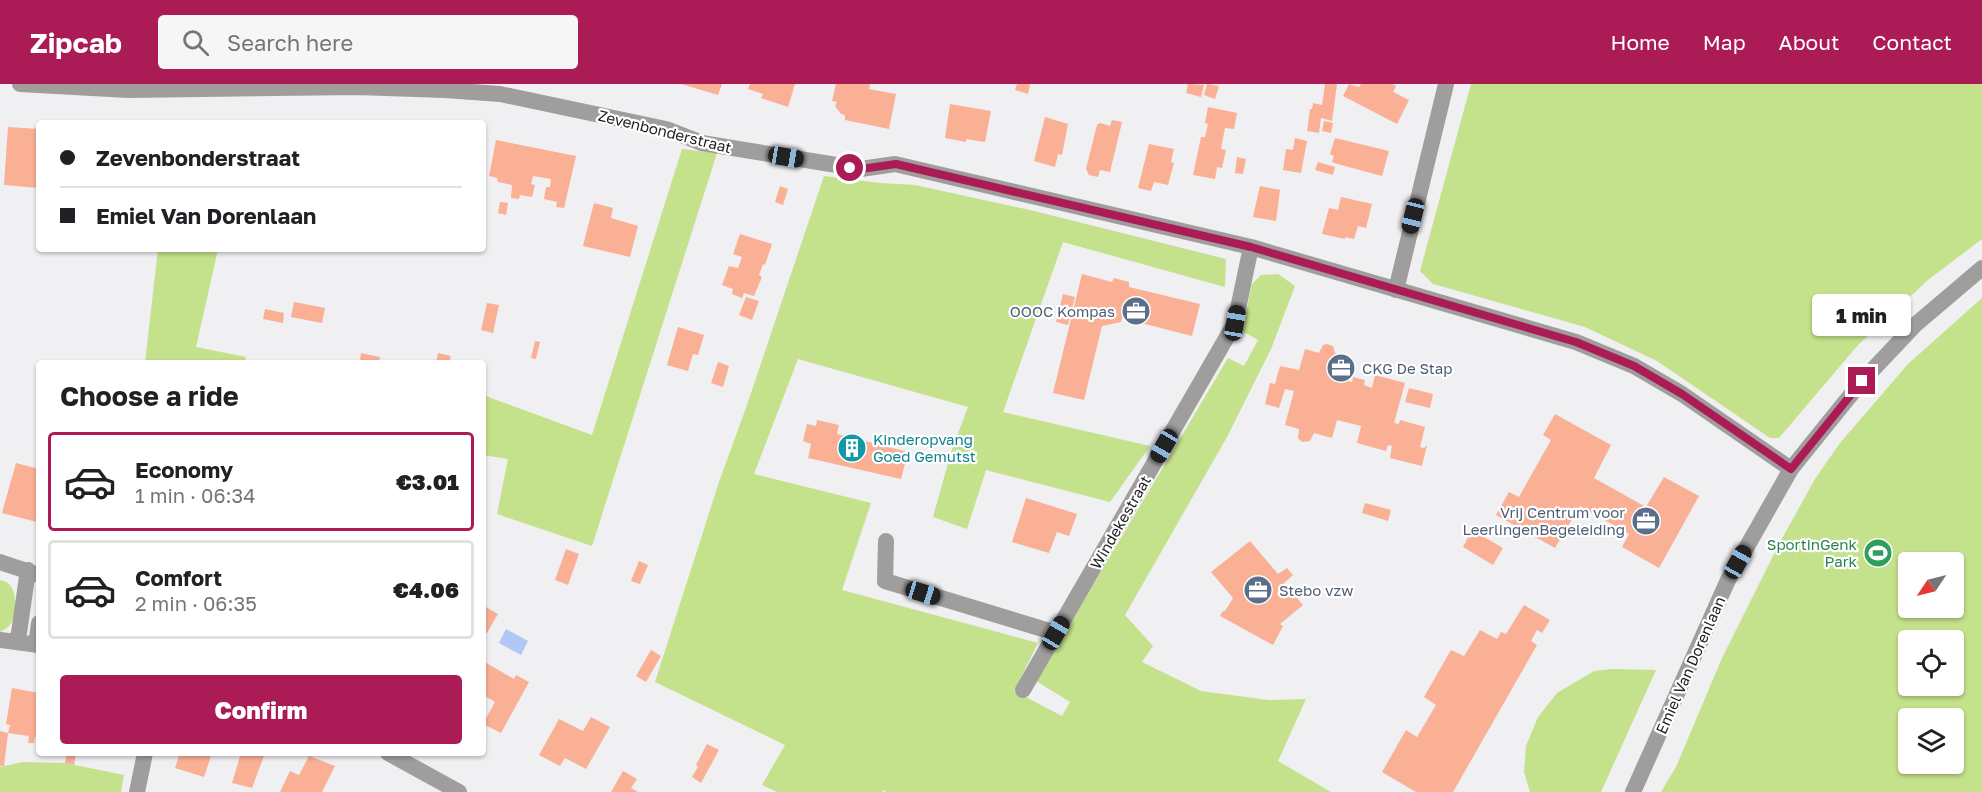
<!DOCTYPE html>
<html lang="en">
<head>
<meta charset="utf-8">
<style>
	:root { --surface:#fff; --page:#f6f6f6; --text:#202124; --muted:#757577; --line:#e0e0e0; --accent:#ab1b56 }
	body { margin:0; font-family:"Golos Text",sans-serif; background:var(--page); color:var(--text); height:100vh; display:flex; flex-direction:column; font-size:22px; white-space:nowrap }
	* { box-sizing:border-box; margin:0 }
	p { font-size:20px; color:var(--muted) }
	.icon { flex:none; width:33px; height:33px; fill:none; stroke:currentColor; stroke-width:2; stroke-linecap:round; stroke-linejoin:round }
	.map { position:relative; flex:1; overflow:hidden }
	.details { position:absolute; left:36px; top:276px; width:450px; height:396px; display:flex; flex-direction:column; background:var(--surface); border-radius:6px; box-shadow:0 2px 4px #0004 }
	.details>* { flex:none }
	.hud { position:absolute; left:36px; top:36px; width:450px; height:132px; border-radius:6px; box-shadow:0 2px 4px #0004; display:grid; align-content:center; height:132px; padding:0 24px; background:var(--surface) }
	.needle { width:39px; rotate:235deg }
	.buttons { position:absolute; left:1898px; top:468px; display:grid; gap:12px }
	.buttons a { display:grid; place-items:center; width:66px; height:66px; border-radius:6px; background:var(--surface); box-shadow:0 2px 4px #0004; font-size:30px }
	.end { position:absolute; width:27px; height:27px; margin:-14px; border:8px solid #ab1b56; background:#fff; box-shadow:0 0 0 3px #fff }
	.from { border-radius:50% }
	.bubble { position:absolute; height:42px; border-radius:6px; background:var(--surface); box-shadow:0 2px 4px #0004; font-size:20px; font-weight:800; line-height:42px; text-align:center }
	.car { position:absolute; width:18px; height:36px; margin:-18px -9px; border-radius:8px; box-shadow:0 0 4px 2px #0007; background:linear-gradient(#222 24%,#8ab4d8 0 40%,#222 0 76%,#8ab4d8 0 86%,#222 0) }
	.hud b { display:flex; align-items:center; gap:21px; height:57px; font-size:22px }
	.hud b+b { border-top:2px solid var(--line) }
	.hud i { width:15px; height:15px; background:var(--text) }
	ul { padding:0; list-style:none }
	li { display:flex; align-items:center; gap:18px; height:99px; margin:0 12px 9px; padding:0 12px; border:3px solid var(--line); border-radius:6px }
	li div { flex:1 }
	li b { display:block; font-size:22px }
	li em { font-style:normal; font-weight:800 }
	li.current { border-color:var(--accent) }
	li>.icon { width:54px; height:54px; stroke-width:1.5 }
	h2 { padding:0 24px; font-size:27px; line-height:72px }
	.action { display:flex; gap:12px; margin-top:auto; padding:12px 24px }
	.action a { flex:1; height:69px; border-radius:6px; background:var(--accent); color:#fff; font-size:24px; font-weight:800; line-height:69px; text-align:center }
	header { display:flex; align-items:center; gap:36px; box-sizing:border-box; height:84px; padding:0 30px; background:var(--accent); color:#fff }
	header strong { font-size:28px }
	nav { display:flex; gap:33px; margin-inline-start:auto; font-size:21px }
	.search { width:420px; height:54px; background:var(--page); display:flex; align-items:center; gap:15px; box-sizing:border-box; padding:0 21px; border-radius:6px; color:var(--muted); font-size:22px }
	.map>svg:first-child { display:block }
	.green { fill:#c4e18b; fill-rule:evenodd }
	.water { fill:#b1c8f6 }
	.building { fill:#f9b095 }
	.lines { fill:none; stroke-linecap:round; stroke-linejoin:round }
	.minor { stroke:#9f9e9d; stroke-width:16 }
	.tertiary { stroke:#9f9e9d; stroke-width:16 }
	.route { stroke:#ab1b56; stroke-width:8 }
	.labels { text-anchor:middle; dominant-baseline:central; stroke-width:4.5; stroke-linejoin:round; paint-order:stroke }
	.street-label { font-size:15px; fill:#1e1e1f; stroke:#fff }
	.service-label { font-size:15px; fill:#4e5e75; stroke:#fff; text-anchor:end }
	.culture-label { font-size:15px; fill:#0d838f; stroke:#fff; text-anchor:start }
	.leisure-label { font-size:15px; fill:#27864d; stroke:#fff; text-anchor:end }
</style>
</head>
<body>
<header>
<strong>Zipcab</strong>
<div class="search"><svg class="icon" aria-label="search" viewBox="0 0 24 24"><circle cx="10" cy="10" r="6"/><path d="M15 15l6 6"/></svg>Search here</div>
<nav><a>Home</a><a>Map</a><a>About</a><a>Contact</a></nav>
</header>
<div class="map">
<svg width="1982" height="708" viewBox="0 0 1982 708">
	<rect width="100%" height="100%" fill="#f0eff2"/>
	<path class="green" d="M 1471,0 L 1982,0 L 1982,155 L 1928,196 L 1858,261 L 1779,354 L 1770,354 L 1657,277 L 1585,243 L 1433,200 L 1420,187 Z
		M 682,65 L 717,69 L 592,462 L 497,430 L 508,375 L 483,371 L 483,311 L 592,351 Z
		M 824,92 L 880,99 L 915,101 L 1030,126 L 1226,175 L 1225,203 L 1063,158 L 1003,328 L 1150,362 L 1110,418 L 986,386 L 967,445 L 933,433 L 952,365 L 968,323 L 798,275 L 754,390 L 871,419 L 842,506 L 1038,559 L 1014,607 L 1062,632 L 1070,618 L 1036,597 L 1228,274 L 1244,282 L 1258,256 L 1242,247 L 1252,200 L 1261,191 L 1278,190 L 1295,202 L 1271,265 L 1227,353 L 1125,531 L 1153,562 L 1142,578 L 1201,607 L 1268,616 L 1306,615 L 1278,677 L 1331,708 L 886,708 L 883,706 L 882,708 L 777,708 L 762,701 L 785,661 L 655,598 L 719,398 L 747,321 Z
		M 158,165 L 218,165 L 196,263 L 246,273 L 244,279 L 145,279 Z
		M 1982,214 L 1982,708 L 1661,708 L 1676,683 L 1722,574 L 1779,460 L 1815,395 L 1840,359 L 1908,280 ZM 1908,478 L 1953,478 L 1953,524 L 1908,524 ZM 1953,556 L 1953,602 L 1908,602 L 1908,556 ZM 1953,634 L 1953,680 L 1908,680 L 1908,634 Z
		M 0,496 C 3,497 6,497 9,500 C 18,508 17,534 9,542 C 7,544 2,547 0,548 Z
		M 1613,585 L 1656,586 L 1601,708 L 1530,708 L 1524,688 L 1526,662 L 1538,633 L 1557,609 L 1594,587 Z
		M 23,678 L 65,679 L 124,691 L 121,708 L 0,708 L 0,683 Z"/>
	<path class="water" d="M 506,545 L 528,557 L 521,571 L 499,559 Z"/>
	<path class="building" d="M 681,0 L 722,0 L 718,11 Z
		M 750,0 L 795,0 L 788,23 L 761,14 L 763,10 L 748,5 Z
		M 836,0 L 870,0 L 869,5 L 896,10 L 889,45 L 845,36 L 845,31 L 841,30 L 835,22 L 837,18 L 832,17 Z
		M 1017,0 L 1030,0 L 1028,10 L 1015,6 Z
		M 1188,0 L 1204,1 L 1201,13 L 1186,9 Z
		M 1207,0 L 1219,2 L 1215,15 L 1204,11 Z
		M 1325,0 L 1337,0 L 1332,37 L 1321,34 L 1319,49 L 1307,47 L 1310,25 L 1312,25 L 1313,19 L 1322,21 Z
		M 1349,0 L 1359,3 L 1361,0 L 1393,0 L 1396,2 L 1393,8 L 1409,16 L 1397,40 L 1343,12 Z
		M 950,20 L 991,27 L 985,58 L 966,55 L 966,58 L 945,54 Z
		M 1208,23 L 1237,29 L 1234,45 L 1225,44 L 1221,65 L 1226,66 L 1222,84 L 1217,83 L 1215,95 L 1193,91 L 1201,53 L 1205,53 L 1208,40 L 1205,39 Z
		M 1045,33 L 1068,40 L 1062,71 L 1058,70 L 1055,83 L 1034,77 Z
		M 1112,36 L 1122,38 L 1110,88 L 1100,86 L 1098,93 L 1089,91 L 1086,85 L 1097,41 L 1100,39 L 1110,42 Z
		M 1324,37 L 1333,39 L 1331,49 L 1322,47 Z
		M 8,43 L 39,45 L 39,104 L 4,101 Z
		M 1295,54 L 1307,57 L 1301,89 L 1283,86 L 1286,65 L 1293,66 Z
		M 1335,54 L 1389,67 L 1382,92 L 1334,79 L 1332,78 L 1334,72 L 1330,70 Z
		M 496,56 L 576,72 L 564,124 L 556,123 L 557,118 L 544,115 L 546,103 L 550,103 L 551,95 L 533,92 L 531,100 L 535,101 L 532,113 L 520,111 L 519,115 L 511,114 L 512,101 L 498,98 L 497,94 L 489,92 Z
		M 1149,60 L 1174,65 L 1171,78 L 1174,79 L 1168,101 L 1154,98 L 1151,107 L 1138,104 Z
		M 1237,73 L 1246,75 L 1243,90 L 1235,89 Z
		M 1318,78 L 1335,83 L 1333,91 L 1315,86 Z
		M 780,102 L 788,105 L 783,121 L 775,118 Z
		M 1260,102 L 1280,106 L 1276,137 L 1253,133 Z
		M 1341,113 L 1372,120 L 1366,144 L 1358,142 L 1354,155 L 1345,153 L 1345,155 L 1322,150 L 1329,124 L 1338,126 Z
		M 500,118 L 508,119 L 506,131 L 498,129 Z
		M 594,119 L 613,124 L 611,134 L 638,142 L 630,173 L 583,162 Z
		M 740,150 L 772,160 L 765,181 L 763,180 L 759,191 L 762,193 L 754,212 L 744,209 L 742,214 L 732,210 L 733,205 L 722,201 L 729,182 L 738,184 L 742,173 L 733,170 Z
		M 1082,190 L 1112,198 L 1114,194 L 1129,198 L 1129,203 L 1200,220 L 1192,252 L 1122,234 L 1121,238 L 1102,242 L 1084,316 L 1053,309 Z
		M 1063,210 L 1075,213 L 1068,241 L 1056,238 Z
		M 746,213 L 759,217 L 752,236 L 739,231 Z
		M 294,218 L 325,224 L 322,239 L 291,233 Z
		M 487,219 L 499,221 L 493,249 L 481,246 Z
		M 265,225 L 284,229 L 283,239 L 263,235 Z
		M 678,243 L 704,251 L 698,271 L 693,270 L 688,287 L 667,281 Z
		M 535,257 L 540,258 L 536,275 L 531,274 Z
		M 1327,260 L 1333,262 L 1335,269 L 1354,275 L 1348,297 L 1352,298 L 1353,293 L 1365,296 L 1364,301 L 1372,304 L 1375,291 L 1405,299 L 1394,339 L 1399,340 L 1400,336 L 1425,343 L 1420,363 L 1424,364 L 1427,361 L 1422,382 L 1390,374 L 1392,362 L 1388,361 L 1386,367 L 1357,359 L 1361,342 L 1337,336 L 1332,354 L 1314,349 L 1310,357 L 1302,358 L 1298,354 L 1299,345 L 1285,341 L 1294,307 L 1285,305 L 1279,324 L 1265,320 L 1270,299 L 1275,300 L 1280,282 L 1299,286 L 1305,265 L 1319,269 L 1323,261 Z
		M 361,269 L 380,273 L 379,279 L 360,277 Z
		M 438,269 L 451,272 L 449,279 L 436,279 Z
		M 718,278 L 729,282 L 723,303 L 711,299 Z
		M 1409,304 L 1433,310 L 1430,324 L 1405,318 Z
		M 1555,330 L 1611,361 L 1594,394 L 1646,423 L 1664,393 L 1699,412 L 1659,484 L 1622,463 L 1629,450 L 1580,422 L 1555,464 L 1496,431 L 1509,408 L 1519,413 L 1551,356 L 1543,351 Z
		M 817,336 L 839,341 L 837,350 L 908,368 L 901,395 L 808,374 L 811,360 L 803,357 L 807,340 L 816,342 Z
		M 16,379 L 39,385 L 39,429 L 37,438 L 2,429 Z
		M 1026,414 L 1077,430 L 1069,452 L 1057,448 L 1049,469 L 1012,458 Z
		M 1365,419 L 1391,426 L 1388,437 L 1362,429 Z
		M 1472,446 L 1503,464 L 1493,481 L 1463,463 Z
		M 1250,457 L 1278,490 L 1287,484 L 1293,491 L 1284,499 L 1303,521 L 1280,540 L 1283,542 L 1273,561 L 1220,532 L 1223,527 L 1225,527 L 1233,514 L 1211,488 Z
		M 566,465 L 579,470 L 568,501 L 555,496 Z
		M 639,477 L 648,481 L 640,500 L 631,497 Z
		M 1524,521 L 1550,536 L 1542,549 L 1537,546 L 1531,557 L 1537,561 L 1453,708 L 1416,708 L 1382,688 L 1406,646 L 1417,653 L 1436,621 L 1424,613 L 1451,566 L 1464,572 L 1480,546 L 1497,555 L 1501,548 L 1506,550 Z
		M 486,523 L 498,530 L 487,549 L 483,547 L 483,529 Z
		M 651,566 L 661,572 L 646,598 L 636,592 Z
		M 483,577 L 514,595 L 516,591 L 529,598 L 501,649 L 483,640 L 495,618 L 483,611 Z
		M 12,604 L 39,609 L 39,654 L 35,653 L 34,659 L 28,659 L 29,652 L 8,649 L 10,641 L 6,640 Z
		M 591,633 L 610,643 L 586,685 L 565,674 L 560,682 L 539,671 L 559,635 L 583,647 Z
		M 0,647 L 8,649 L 4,682 L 0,682 Z
		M 707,660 L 719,666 L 701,699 L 692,693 L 698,683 L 696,681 Z
		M 67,669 L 76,669 L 74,681 L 65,679 Z
		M 180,669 L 212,669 L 204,693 L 175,684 Z
		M 241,669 L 265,669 L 252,704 L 232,699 Z
		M 309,672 L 335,682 L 322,708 L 280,708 L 290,687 L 299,691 Z
		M 623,687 L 637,695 L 631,704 L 638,708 L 611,708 Z"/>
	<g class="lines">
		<path class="minor" d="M 20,0 L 128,6 L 357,3 L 445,6 L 500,10 L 666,45 L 702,59 L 861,85 L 895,80 L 1251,163 L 1576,258 L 1634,282 L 1682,310 L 1791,385
			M 1396,206 L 1446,0
			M 886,457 L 885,497 L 1056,549
			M 0,478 L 39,491
			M 0,556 L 39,561
			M 16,558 L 19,549 L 28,486
			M 36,561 L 39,539
			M 1023,606 L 1235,239 L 1251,163
			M 388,669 L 459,708
			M 137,708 L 145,669"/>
		<path class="tertiary" d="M 1633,708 L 1728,496 L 1791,385 L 1862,297 L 1915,241 L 1982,184"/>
	</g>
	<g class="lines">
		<path class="route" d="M 850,84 L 861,85 L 896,80 L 1251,163 L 1576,258 L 1634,282 L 1682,310 L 1791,385 L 1862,297"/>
	</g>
	<defs>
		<g id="office-disc" transform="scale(1.5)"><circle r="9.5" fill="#5c6f8a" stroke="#fff"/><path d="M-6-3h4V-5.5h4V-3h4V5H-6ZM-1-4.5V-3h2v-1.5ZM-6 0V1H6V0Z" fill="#fff"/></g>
		<g id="building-disc" transform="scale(1.5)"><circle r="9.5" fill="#0f9aa8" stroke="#fff"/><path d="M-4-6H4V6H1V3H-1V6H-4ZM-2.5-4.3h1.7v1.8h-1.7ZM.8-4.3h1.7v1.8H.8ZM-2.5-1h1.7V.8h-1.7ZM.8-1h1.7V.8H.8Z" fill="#fff"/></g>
		<g id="stadium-disc" transform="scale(1.5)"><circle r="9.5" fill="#2e9e5b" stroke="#fff"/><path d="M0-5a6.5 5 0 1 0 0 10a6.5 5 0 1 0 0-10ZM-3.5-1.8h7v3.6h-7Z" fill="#fff"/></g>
	</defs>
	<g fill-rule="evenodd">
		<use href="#office-disc" x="1136" y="227"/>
		<use href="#office-disc" x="1341" y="284"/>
		<use href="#building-disc" x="852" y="364"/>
		<use href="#office-disc" x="1646" y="437"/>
		<use href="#stadium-disc" x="1878" y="469"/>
		<use href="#office-disc" x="1258" y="506"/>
	</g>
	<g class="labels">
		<g class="street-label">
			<text transform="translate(665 47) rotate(14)">Zevenbonderstraat</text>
			<text transform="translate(1120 438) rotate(-60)">Windekestraat</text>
			<text transform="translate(1690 581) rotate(-66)">Emiel Van Dorenlaan</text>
		</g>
		<g class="service-label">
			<text x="1115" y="227">OOOC Kompas</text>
			<text x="1362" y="284" text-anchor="start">CKG De Stap</text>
			<text x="1625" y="428">Vrij Centrum voor<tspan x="1625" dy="17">LeerlingenBegeleiding</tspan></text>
			<text x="1279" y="506" text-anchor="start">Stebo vzw</text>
		</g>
		<g class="culture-label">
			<text x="873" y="355">Kinderopvang<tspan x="873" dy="17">Goed Gemutst</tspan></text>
		</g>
		<g class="leisure-label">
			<text x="1857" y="460">SportinGenk<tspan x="1857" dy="17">Park</tspan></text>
		</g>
	</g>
</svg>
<div class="buttons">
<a><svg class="needle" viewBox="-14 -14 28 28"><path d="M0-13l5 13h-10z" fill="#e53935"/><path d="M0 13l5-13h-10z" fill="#757577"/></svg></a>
<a><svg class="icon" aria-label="locate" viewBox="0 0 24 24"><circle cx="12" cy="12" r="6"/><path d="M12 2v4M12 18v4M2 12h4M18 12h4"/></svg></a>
<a><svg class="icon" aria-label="layers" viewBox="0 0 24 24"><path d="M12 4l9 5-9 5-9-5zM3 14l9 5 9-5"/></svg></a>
</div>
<i class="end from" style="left:850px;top:84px"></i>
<i class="end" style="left:1862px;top:297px"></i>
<div class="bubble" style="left:1812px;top:210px;width:99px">1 min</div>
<i class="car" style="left:786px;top:73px;rotate:100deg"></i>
<i class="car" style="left:1413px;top:132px;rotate:194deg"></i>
<i class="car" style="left:1235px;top:239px;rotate:10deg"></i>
<i class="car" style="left:1164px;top:362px;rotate:210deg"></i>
<i class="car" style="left:1738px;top:478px;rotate:29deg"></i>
<i class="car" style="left:923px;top:509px;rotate:107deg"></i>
<i class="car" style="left:1056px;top:549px;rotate:30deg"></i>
<div class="hud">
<b><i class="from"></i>Zevenbonderstraat</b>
<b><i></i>Emiel Van Dorenlaan</b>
</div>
<section class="details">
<h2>Choose a ride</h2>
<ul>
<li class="current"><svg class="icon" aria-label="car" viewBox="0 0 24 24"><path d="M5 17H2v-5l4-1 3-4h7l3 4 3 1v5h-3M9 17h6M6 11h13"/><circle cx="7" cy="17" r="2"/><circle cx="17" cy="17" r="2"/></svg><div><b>Economy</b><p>1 min · 06:34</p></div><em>€3.01</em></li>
<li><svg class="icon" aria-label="car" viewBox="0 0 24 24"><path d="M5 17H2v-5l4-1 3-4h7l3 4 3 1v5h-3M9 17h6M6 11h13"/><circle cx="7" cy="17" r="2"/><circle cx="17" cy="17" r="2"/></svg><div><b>Comfort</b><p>2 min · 06:35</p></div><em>€4.06</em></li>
</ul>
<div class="action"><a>Confirm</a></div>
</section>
</div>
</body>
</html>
